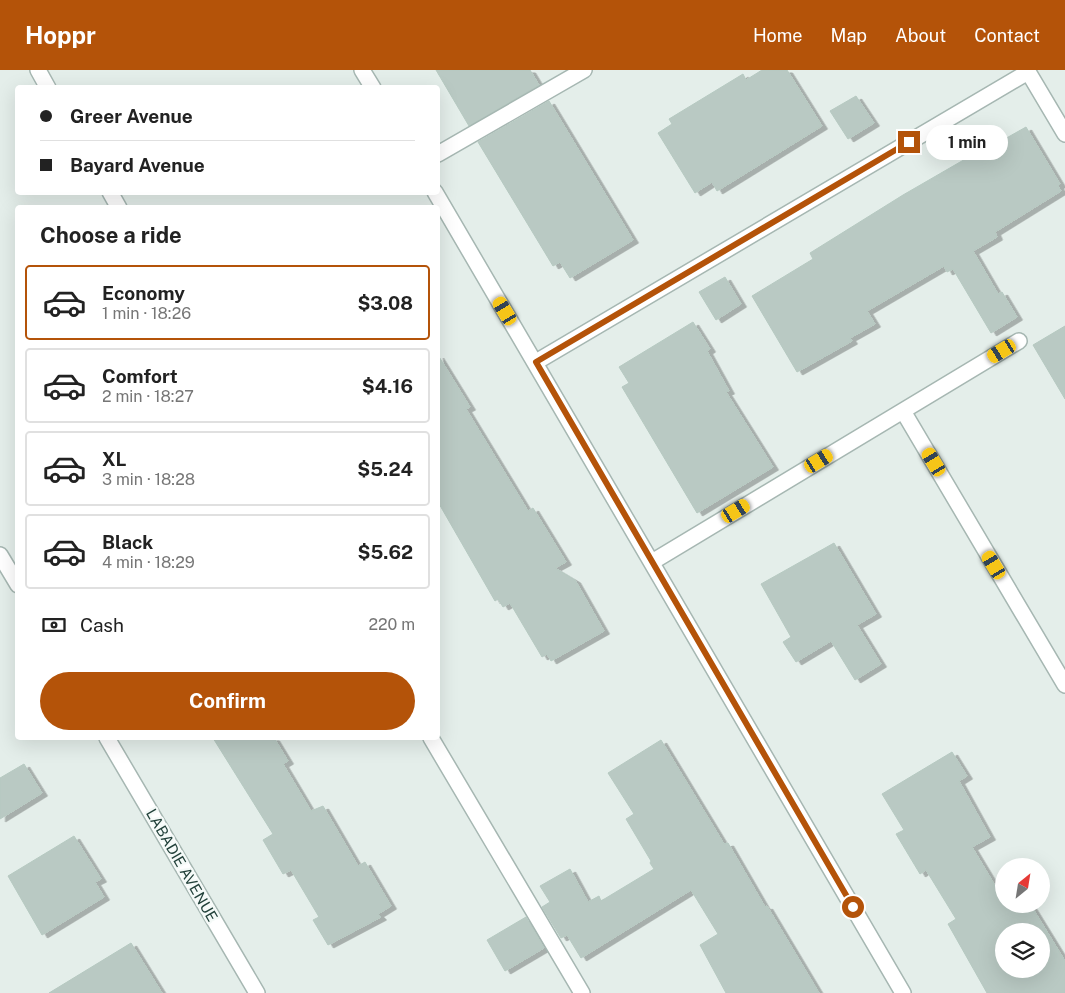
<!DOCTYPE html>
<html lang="en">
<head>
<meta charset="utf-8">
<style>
	:root { --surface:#fff; --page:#f6f6f6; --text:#222; --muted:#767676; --line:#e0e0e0; --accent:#b45309 }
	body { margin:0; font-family:"Public Sans",sans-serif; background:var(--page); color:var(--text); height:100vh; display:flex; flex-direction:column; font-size:19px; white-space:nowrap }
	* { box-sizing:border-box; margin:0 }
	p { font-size:16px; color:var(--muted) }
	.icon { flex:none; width:28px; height:28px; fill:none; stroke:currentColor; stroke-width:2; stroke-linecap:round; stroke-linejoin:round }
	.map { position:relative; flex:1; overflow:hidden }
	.drawer { position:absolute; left:15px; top:135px; width:425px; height:535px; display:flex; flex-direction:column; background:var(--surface); border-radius:5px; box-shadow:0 5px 20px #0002 }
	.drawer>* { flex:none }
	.top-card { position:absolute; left:15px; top:15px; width:425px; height:110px; border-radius:5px; box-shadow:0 5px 20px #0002; display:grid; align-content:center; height:110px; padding:0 25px; background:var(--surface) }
	.needle { width:32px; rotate:30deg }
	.fabs { position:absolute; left:995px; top:788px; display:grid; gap:10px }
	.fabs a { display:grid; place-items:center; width:55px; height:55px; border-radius:50%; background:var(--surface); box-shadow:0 5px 20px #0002; font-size:25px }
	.end { position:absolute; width:22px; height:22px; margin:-11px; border:6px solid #b45309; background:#fff; box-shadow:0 0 0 2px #fff }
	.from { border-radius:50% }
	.bubble { position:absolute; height:35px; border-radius:18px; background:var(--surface); box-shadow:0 5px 20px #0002; font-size:16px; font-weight:700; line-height:35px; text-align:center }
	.car { position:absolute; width:15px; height:30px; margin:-15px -8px; border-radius:6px; box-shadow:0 0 4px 1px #0007; background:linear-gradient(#f5c518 24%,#345 0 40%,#f5c518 0 76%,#345 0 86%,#f5c518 0) }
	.top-card b { display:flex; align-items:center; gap:18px; height:48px; font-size:19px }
	.top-card b+b { border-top:1px solid var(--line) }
	.top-card i { width:12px; height:12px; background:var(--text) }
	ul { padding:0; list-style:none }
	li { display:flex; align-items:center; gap:15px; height:75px; margin:0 10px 8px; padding:0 15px; border:2px solid var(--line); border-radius:5px }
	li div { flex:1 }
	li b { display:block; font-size:19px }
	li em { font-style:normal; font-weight:700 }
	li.current { border-color:var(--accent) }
	li>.icon { width:45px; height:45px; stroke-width:1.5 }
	h2 { padding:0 25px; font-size:22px; line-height:60px }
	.pay { display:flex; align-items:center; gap:12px; height:55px; padding:0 25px; font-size:19px }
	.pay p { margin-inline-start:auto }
	.button { display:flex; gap:10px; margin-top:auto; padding:10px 25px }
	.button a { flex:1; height:58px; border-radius:30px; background:var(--accent); color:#fff; font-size:20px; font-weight:700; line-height:58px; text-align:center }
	header { display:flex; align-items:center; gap:30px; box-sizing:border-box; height:70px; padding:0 25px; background:var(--accent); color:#fff }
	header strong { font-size:24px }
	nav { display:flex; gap:28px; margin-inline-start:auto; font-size:18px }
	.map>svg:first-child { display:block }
	.building { fill:#b9c9c3; stroke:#b6c9c1; fill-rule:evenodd; filter:url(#shadow) }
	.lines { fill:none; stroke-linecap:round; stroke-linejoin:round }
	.minor-casing { stroke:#a6b7b2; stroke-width:18 }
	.minor { stroke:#fff; stroke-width:15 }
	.route { stroke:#b45309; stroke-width:6 }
	.labels { text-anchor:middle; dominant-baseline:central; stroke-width:4.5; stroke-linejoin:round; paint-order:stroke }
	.street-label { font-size:15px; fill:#22413a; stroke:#f5faf8 }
</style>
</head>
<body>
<header>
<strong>Hoppr</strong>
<nav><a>Home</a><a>Map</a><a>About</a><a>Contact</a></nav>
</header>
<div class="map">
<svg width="1065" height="923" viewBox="0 0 1065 923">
	<defs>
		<filter id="shadow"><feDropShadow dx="5.5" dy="3" stdDeviation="0" flood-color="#0004"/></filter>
	</defs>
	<rect width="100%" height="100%" fill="#e4eeea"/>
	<path class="building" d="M 436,0 L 530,0 L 539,15 L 469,56 Z
		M 762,0 L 787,0 L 822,56 L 717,121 L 712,112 L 695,123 L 658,63 L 672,54 L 669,49 L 743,4 L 746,10 Z
		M 856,26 L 874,53 L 848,69 L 830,41 Z
		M 549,31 L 633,170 L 570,208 L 560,192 L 553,196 L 478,72 Z
		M 1026,57 L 1060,114 L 1058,116 L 1061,121 L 995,162 L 997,167 L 973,181 L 998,224 L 1002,222 L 1017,247 L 991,263 L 953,199 L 947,202 L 944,196 L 867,241 L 875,254 L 850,268 L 852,271 L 797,302 L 752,226 L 813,189 L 810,183 L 903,125 L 993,73 L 994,75 Z
		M 725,207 L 741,234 L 716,250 L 699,222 Z
		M 693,252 L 710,279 L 707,281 L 729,321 L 726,322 L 773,397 L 697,443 L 622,317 L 629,313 L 619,297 Z
		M 1065,256 L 1065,329 L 1033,275 Z
		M 438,285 L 470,337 L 466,339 L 528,441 L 533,438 L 566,492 L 555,498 L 575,510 L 604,561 L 551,591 L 547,584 L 542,587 L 510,533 L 503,537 L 498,529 L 495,531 L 438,432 Z
		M 834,473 L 876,544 L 857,555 L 881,594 L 855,610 L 831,571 L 796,592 L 783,572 L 791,567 L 761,514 Z
		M 213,668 L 274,668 L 288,691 L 283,694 L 311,741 L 323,736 L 358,796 L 365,792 L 391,836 L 378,844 L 381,847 L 328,875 L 313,850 L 319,847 L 291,800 L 283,804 L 263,770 L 273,764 Z
		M 661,670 L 724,774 L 728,773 L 765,837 L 767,836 L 819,923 L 726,923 L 700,875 L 718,864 L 691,820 L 581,888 L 567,865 L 561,868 L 542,837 L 550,832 L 540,816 L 570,799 L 588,832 L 599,826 L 601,831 L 654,799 L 650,793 L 651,791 L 626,749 L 634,744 L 608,703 Z
		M 952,682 L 967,706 L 959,711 L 990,767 L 972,777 L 1000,824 L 1004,821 L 1004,834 L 1030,834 L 1065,891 L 1065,923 L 987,923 L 948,854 L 956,849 L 926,800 L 920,804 L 896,764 L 904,760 L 882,724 ZM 1004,861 L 1041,861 L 1041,899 L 1004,899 Z
		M 24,694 L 42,723 L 0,749 L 0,708 Z
		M 74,766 L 101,809 L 95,812 L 104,827 L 42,865 L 8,806 Z
		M 526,847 L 544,878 L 505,901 L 487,870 Z
		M 131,873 L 162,923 L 49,923 Z"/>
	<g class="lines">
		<g class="minor-casing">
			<path id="minor" d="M 38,0 L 48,18
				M 362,0 L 373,18
				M 1027,0 L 1065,64
				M 438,84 L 584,0
				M 110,122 L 119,138
				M 435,122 L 903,923
				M 536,292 L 1028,2
				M 903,341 L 1065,615
				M 0,485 L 18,515
				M 652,492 L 1019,271
				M 107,668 L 257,923
				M 431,668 L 582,923"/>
		</g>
		<use href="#minor" class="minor"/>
	</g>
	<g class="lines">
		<path class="route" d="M 853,837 L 536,292 L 909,72"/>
	</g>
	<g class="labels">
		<g class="street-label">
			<text transform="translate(182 795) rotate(60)">LABADIE AVENUE</text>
		</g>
	</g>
</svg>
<div class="fabs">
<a><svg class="needle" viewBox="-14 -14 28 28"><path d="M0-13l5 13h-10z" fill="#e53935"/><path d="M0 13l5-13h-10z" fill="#767676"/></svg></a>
<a><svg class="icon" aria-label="layers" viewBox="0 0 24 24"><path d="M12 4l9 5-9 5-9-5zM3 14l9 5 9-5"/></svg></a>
</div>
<i class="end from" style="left:853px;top:837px"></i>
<i class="end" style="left:909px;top:72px"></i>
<div class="bubble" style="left:926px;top:55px;width:82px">1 min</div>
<i class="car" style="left:505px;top:241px;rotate:329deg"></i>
<i class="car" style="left:1002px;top:281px;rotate:239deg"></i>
<i class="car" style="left:819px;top:391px;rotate:59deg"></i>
<i class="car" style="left:934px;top:392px;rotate:329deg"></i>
<i class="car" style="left:736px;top:441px;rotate:59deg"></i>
<i class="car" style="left:994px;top:495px;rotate:329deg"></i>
<div class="top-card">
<b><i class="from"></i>Greer Avenue</b>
<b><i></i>Bayard Avenue</b>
</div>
<section class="drawer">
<h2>Choose a ride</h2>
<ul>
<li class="current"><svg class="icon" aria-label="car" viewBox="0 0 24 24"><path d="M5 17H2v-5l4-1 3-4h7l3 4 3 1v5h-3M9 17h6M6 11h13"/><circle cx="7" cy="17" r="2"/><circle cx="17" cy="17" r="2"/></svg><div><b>Economy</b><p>1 min · 18:26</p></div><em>$3.08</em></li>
<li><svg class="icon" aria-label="car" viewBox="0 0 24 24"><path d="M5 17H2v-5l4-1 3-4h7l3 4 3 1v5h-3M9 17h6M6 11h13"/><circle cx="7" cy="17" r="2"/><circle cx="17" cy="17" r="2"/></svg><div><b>Comfort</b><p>2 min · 18:27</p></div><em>$4.16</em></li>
<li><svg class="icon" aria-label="car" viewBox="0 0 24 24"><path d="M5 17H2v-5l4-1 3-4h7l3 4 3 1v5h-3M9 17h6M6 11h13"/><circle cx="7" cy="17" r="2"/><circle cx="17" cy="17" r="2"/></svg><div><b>XL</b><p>3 min · 18:28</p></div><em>$5.24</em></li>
<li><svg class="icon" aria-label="car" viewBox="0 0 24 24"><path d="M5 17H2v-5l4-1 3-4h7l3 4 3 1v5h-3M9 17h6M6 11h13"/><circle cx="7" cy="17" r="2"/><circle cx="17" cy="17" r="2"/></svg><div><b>Black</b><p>4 min · 18:29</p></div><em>$5.62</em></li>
</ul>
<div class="pay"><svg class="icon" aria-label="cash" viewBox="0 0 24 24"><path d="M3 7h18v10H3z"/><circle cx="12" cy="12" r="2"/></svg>Cash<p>220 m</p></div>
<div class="button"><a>Confirm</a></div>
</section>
</div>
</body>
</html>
